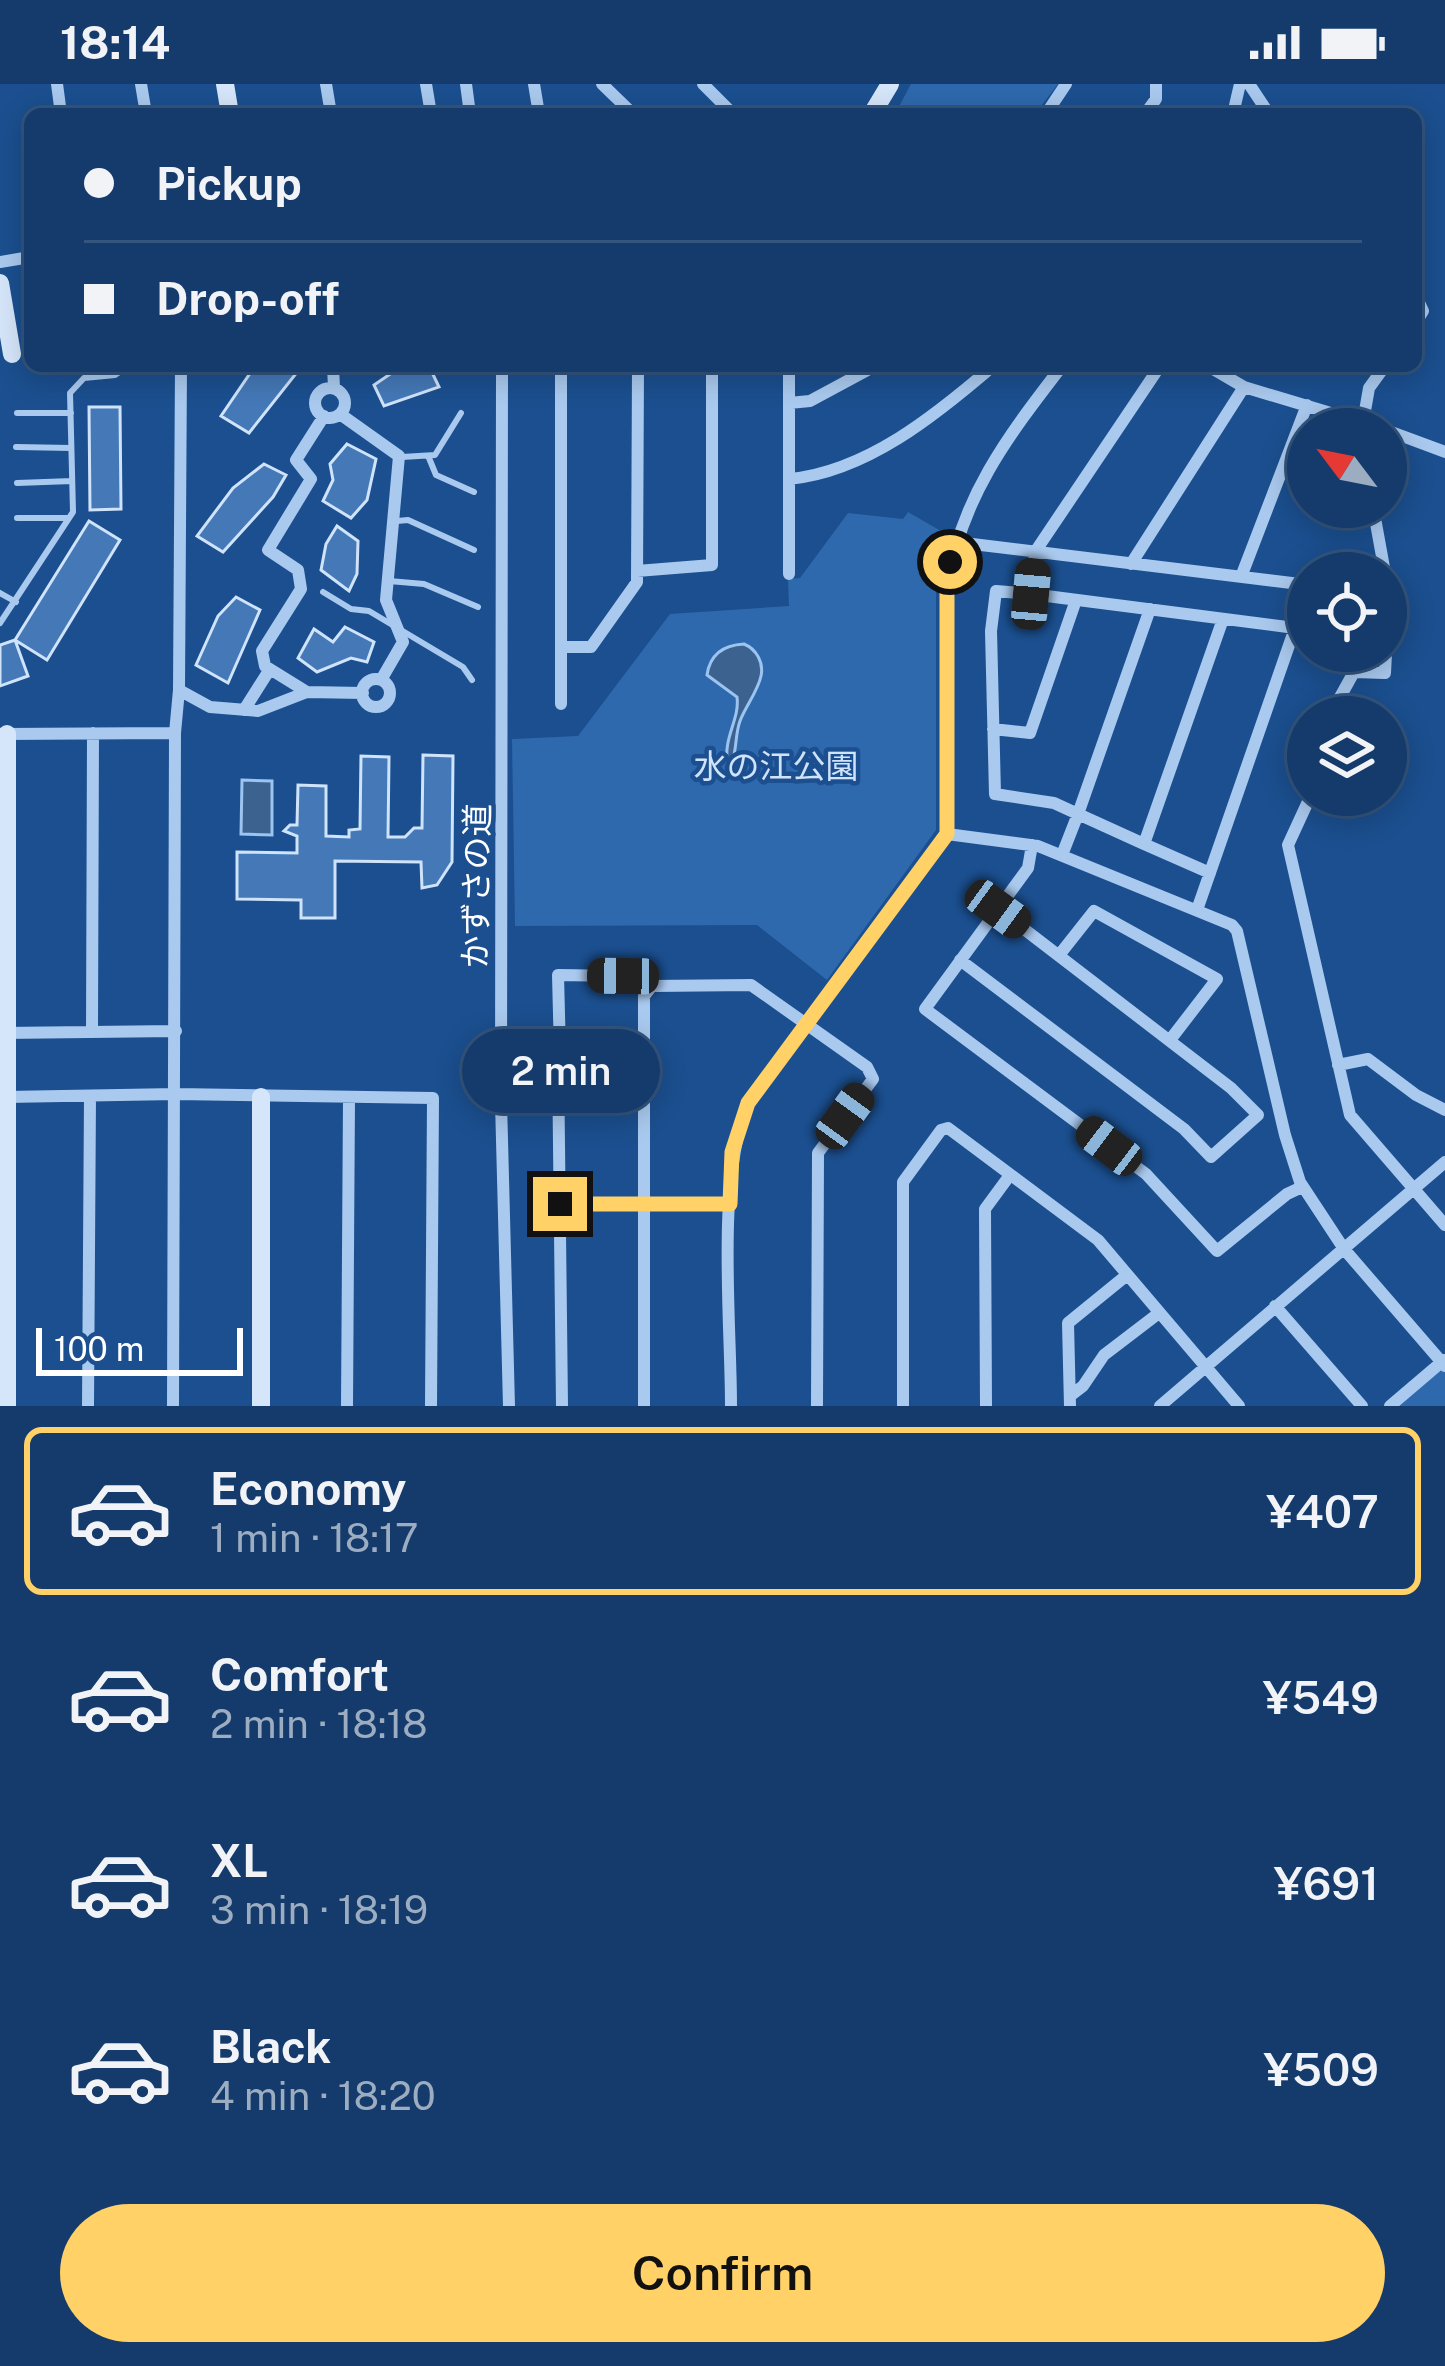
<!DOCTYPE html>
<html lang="en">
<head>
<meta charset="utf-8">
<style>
	:root { --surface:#143b6b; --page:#214673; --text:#f1f3f6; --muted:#9dadc1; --line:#33557e; --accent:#ffd166 }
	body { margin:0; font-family:"Public Sans","Noto Sans JP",sans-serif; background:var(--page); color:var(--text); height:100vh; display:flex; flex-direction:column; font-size:45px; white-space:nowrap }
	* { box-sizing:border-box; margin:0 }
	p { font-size:39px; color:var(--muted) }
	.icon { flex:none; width:66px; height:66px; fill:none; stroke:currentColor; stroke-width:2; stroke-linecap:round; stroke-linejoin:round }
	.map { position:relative; height:1322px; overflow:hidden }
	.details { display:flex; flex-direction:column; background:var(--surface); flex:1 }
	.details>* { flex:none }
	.hud { position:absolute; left:24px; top:24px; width:1398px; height:264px; border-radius:18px; box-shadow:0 6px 30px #0003,0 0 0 3px var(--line); display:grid; align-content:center; height:264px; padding:0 60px; background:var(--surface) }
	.needle { width:78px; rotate:302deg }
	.controls { position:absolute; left:1287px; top:324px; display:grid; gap:24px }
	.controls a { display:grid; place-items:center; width:120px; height:120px; border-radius:50%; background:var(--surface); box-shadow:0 6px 30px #0003,0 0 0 3px var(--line); font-size:60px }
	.scale { position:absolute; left:36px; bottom:30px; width:207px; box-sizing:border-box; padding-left:12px; border:6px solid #fff; border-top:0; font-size:33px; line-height:42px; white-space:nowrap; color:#fff; -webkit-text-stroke:9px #1b4f8f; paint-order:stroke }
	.end { position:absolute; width:54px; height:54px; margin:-27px; border:15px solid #ffd166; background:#111; box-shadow:0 0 0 6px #111 }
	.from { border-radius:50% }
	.bubble { position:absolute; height:84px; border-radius:42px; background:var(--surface); box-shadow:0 6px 30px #0003,0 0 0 3px var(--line); font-size:39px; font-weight:600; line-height:84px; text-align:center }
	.car { position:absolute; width:36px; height:72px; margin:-36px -18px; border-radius:15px; box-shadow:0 0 9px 3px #0007; background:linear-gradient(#222 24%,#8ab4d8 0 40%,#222 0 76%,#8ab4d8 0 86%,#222 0) }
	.hud b { display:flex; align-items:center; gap:42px; height:114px; font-size:45px }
	.hud b+b { border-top:3px solid var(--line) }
	.hud i { width:30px; height:30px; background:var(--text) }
	ul { padding:21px 0 0; list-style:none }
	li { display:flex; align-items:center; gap:36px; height:168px; margin:0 24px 18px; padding:0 36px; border:6px solid transparent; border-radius:18px }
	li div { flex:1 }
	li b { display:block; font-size:45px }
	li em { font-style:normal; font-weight:600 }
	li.current { border-color:var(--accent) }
	li>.icon { width:108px; height:108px; stroke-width:1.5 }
	.cta { display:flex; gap:24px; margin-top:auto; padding:24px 60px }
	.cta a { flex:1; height:138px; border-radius:72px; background:var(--accent); color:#111; font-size:48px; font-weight:600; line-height:138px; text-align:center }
	.status { display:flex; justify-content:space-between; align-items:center; height:84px; padding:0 60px; background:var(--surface); direction:ltr }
	.status svg { height:33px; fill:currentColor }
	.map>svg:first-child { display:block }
	.green { fill:#2e69ad }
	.water { fill:#3c6290; stroke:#9cc4f0; stroke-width:3 }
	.building { fill:#4478b7; stroke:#cfe3fa; stroke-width:3 }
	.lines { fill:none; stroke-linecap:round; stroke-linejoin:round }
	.lane { stroke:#a9c9ee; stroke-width:6 }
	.street { stroke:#a9c9ee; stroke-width:12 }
	.secondary { stroke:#d6e6fa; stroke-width:18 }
	.route { stroke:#ffd166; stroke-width:15 }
	.labels { text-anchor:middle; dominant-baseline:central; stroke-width:9; stroke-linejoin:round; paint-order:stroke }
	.park-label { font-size:33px; fill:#cfe3fa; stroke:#1b4f8f }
	.street-label { font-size:33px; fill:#fff; stroke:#1b4f8f }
</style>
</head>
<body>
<div class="status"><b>18:14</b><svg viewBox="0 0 49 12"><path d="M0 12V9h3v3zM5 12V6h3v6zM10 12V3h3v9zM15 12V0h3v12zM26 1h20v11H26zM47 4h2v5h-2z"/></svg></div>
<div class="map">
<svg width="1445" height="1322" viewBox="0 0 1445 1322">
	<rect width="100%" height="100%" fill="#1b4f8f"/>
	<path class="green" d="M 911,0 L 1058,0 L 1035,30 L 895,30 Z
		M 908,428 L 948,451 L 936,489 L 936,746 L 827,896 L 757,841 L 515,842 L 512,655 L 578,652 L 670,530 L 789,522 L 788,495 L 800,494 L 848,429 L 903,435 Z
		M 1445,1282 L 1445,1322 L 1391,1322 Z"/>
	<path class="water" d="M 744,560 C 756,565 764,578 761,592 C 758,607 745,623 740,637 C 734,653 738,672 728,683 C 722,653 740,637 737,613 L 707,591 C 710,570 724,561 744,560 Z
		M 242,696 L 272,697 L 272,751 L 241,750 Z"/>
	<path class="building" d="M 255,282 L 302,282 L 249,349 L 221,332 Z
		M 402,282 L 429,282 L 439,303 L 384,322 L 374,301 Z
		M 89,323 L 120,323 L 121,425 L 90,426 Z
		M 347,360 L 376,375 L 367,416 L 351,434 L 323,417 L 333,396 L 330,380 Z
		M 264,380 L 286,391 L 273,413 L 223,468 L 197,452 L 233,404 Z
		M 89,437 L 120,456 L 47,576 L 15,556 Z
		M 337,442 L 358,457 L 357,490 L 349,507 L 321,486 L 326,460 Z
		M 236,513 L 260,526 L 228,599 L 196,581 L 218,532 Z
		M 345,543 L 374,558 L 367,578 L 351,574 L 317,588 L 298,574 L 314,545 L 333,558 Z
		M 15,556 L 28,592 L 0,602 L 0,561 Z
		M 423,671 L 453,672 L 452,778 L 437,801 L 422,804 L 421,778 L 335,777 L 335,834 L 301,834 L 301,816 L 237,815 L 237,768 L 297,769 L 297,752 L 284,747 L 290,741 L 297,741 L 298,701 L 326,702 L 326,752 L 349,753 L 349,746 L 360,745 L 361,672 L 389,673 L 388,753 L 405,753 L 414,744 L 422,744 Z"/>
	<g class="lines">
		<path class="lane" d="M 17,329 L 71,329
			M 16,363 L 71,364
			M 402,373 L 435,371 L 461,329
			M 429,374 L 436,391 L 474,408
			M 17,399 L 72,397
			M 17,434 L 68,434
			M 397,437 L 408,436 L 474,466
			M 389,497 L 424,500 L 478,523
			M 323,508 L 351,525 L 369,527 L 463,583 L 472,596
			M 0,509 L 16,518
			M 0,539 L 73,428 L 70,309 L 84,294 L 115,291 L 128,282"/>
		<path class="street" d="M 57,0 L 61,30
			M 141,0 L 146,30
			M 326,0 L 331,30
			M 426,0 L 431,30
			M 466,0 L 470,30
			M 534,0 L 539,30
			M 602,0 L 633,30
			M 703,0 L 733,30
			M 1249,0 L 1269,30
			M 1046,30 L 1066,0
			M 1145,30 L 1156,15 L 1156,0
			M 1233,30 L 1240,0
			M 0,178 L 30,173
			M 1416,212 L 1423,227 L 1416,238
			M 333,282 L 334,304
			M 502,282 L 501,1018 L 509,1322
			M 561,282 L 561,620
			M 789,282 L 789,490
			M 1160,282 L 1035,468 L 1031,510 L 1295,544 L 1197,826
			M 1208,282 L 1244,303 L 1384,345
			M315 319a15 15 0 1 1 30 0a15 15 0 1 1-30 0Z
			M 789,319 L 810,317 L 875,282
			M 340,330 L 399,372 L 386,516 L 403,558 L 381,596
			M 1362,344 L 1369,304 L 1385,282
			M 1386,346 L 1445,368
			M 789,395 C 866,388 936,331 993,282
			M 1373,423 L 1385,489
			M 956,458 L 1308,501
			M 1131,480 L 1244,303
			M 637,487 L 712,481 L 712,282
			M 1241,493 L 1307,321
			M 1031,510 L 996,507 L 991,547 L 995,710 L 1054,719 L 1078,730 L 1062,771
			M 561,563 L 591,563 L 637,498 L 638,282
			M362 609a14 14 0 1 1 28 0a14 14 0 1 1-28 0Z
			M 179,606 L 210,623 L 258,627 L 307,608 L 363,609
			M 307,608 L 265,582 L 262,567 L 301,505 L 298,486 L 268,466 L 311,395 L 296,376 L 324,332
			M 244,626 L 270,585
			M 1329,633 L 1354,588 L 1385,589 L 1389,510 L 1386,495
			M 993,645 L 1030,649 L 1076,516
			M 2,650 L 175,649
			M 1311,711 L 1288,761 L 1350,1031 L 1445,1141
			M 947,750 L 1038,762 L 1232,841 L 1237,847 L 1285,1051 L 1300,1098 L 1344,1165 L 1445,1282
			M 1144,760 L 1078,730 L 1150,525
			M 1032,761 L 1028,784 L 925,925 L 1146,1090 L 1217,1167 L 1287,1110 L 1302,1103
			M 1210,789 L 1144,760 L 1223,535
			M 1060,870 L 1094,827 L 1217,895 L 1170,956
			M 960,876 L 1184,1045 L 1211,1073 L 1258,1031 L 1231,1004 L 998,825
			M 92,946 L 93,649
			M 3,949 L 176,947
			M 560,969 L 558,891 L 623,892 L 646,906
			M 1338,981 L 1368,975 L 1416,1011 L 1445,1026
			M 6,1013 L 176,1010 L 433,1014 L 431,1322
			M 560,1120 L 730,1120
			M 1275,1222 L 1362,1322
			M 1070,1312 L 1083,1302 L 1104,1271 L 1159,1229
			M 88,1322 L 90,1012
			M 173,1322 L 175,649 L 179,606 L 181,282
			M 347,1322 L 349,1014
			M 562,1322 L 558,974 L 564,967 L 644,973
			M 644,1322 L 644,912 L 652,902 L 751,901 L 867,983 L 873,995 L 818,1069 L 817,1322
			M 731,1322 C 731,1234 716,1098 748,1019 L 947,750 L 947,507 C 958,417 1008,352 1062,282
			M 903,1322 L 903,1098 L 941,1046 L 948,1044 L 1098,1156 L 1239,1322
			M 986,1322 L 985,1125 L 1010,1091
			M 1070,1322 L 1068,1239 L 1127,1191
			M 1160,1322 L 1445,1078
			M 1390,1322 L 1444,1276"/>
		<path class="secondary" d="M 225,0 L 230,30
			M 872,30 L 890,0
			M 0,199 L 12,270
			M 261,1013 L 261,1322
			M 7,1322 L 7,650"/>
	</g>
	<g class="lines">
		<path class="route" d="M 560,1120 L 730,1120 L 732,1068 L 748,1019 L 947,750 L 947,507 L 950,478"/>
	</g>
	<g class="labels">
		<g class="park-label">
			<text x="776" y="682">水の江公園</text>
		</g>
		<g class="street-label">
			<text transform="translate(476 802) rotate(-89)">かずさの道</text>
		</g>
	</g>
</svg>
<div class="controls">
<a><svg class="needle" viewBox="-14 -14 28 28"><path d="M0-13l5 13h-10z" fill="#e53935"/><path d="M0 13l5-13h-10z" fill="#9dadc1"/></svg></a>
<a><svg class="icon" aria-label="locate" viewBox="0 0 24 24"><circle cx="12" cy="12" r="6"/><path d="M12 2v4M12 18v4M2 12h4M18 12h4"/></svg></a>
<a><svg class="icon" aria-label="layers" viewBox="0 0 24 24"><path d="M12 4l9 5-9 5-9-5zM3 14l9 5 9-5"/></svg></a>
</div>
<div class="scale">100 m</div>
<i class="end from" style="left:950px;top:478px"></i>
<i class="end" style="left:560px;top:1120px"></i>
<div class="bubble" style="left:462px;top:945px;width:198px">2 min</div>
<i class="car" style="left:1031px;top:510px;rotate:5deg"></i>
<i class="car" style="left:998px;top:825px;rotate:126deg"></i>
<i class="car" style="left:623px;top:892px;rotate:271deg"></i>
<i class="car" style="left:845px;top:1032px;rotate:36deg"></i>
<i class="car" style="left:1109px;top:1062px;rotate:307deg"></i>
<div class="hud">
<b><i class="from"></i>Pickup</b>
<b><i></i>Drop-off</b>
</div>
</div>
<section class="details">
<ul>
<li class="current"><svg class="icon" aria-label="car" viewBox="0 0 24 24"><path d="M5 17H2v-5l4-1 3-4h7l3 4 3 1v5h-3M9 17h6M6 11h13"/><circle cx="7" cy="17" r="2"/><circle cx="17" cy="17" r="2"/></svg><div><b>Economy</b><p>1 min · 18:17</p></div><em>¥407</em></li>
<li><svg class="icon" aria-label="car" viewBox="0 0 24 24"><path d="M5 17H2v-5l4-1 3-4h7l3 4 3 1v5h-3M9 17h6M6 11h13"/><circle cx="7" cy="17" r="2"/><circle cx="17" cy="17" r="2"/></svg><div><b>Comfort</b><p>2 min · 18:18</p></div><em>¥549</em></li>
<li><svg class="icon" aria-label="car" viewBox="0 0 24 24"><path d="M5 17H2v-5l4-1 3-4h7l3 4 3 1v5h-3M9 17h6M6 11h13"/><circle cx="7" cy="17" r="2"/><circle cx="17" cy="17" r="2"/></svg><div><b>XL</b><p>3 min · 18:19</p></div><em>¥691</em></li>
<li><svg class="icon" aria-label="car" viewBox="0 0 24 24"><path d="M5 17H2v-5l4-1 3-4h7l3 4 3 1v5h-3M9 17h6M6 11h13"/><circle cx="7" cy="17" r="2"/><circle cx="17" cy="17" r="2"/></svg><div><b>Black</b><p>4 min · 18:20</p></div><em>¥509</em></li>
</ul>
<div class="cta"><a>Confirm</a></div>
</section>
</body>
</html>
